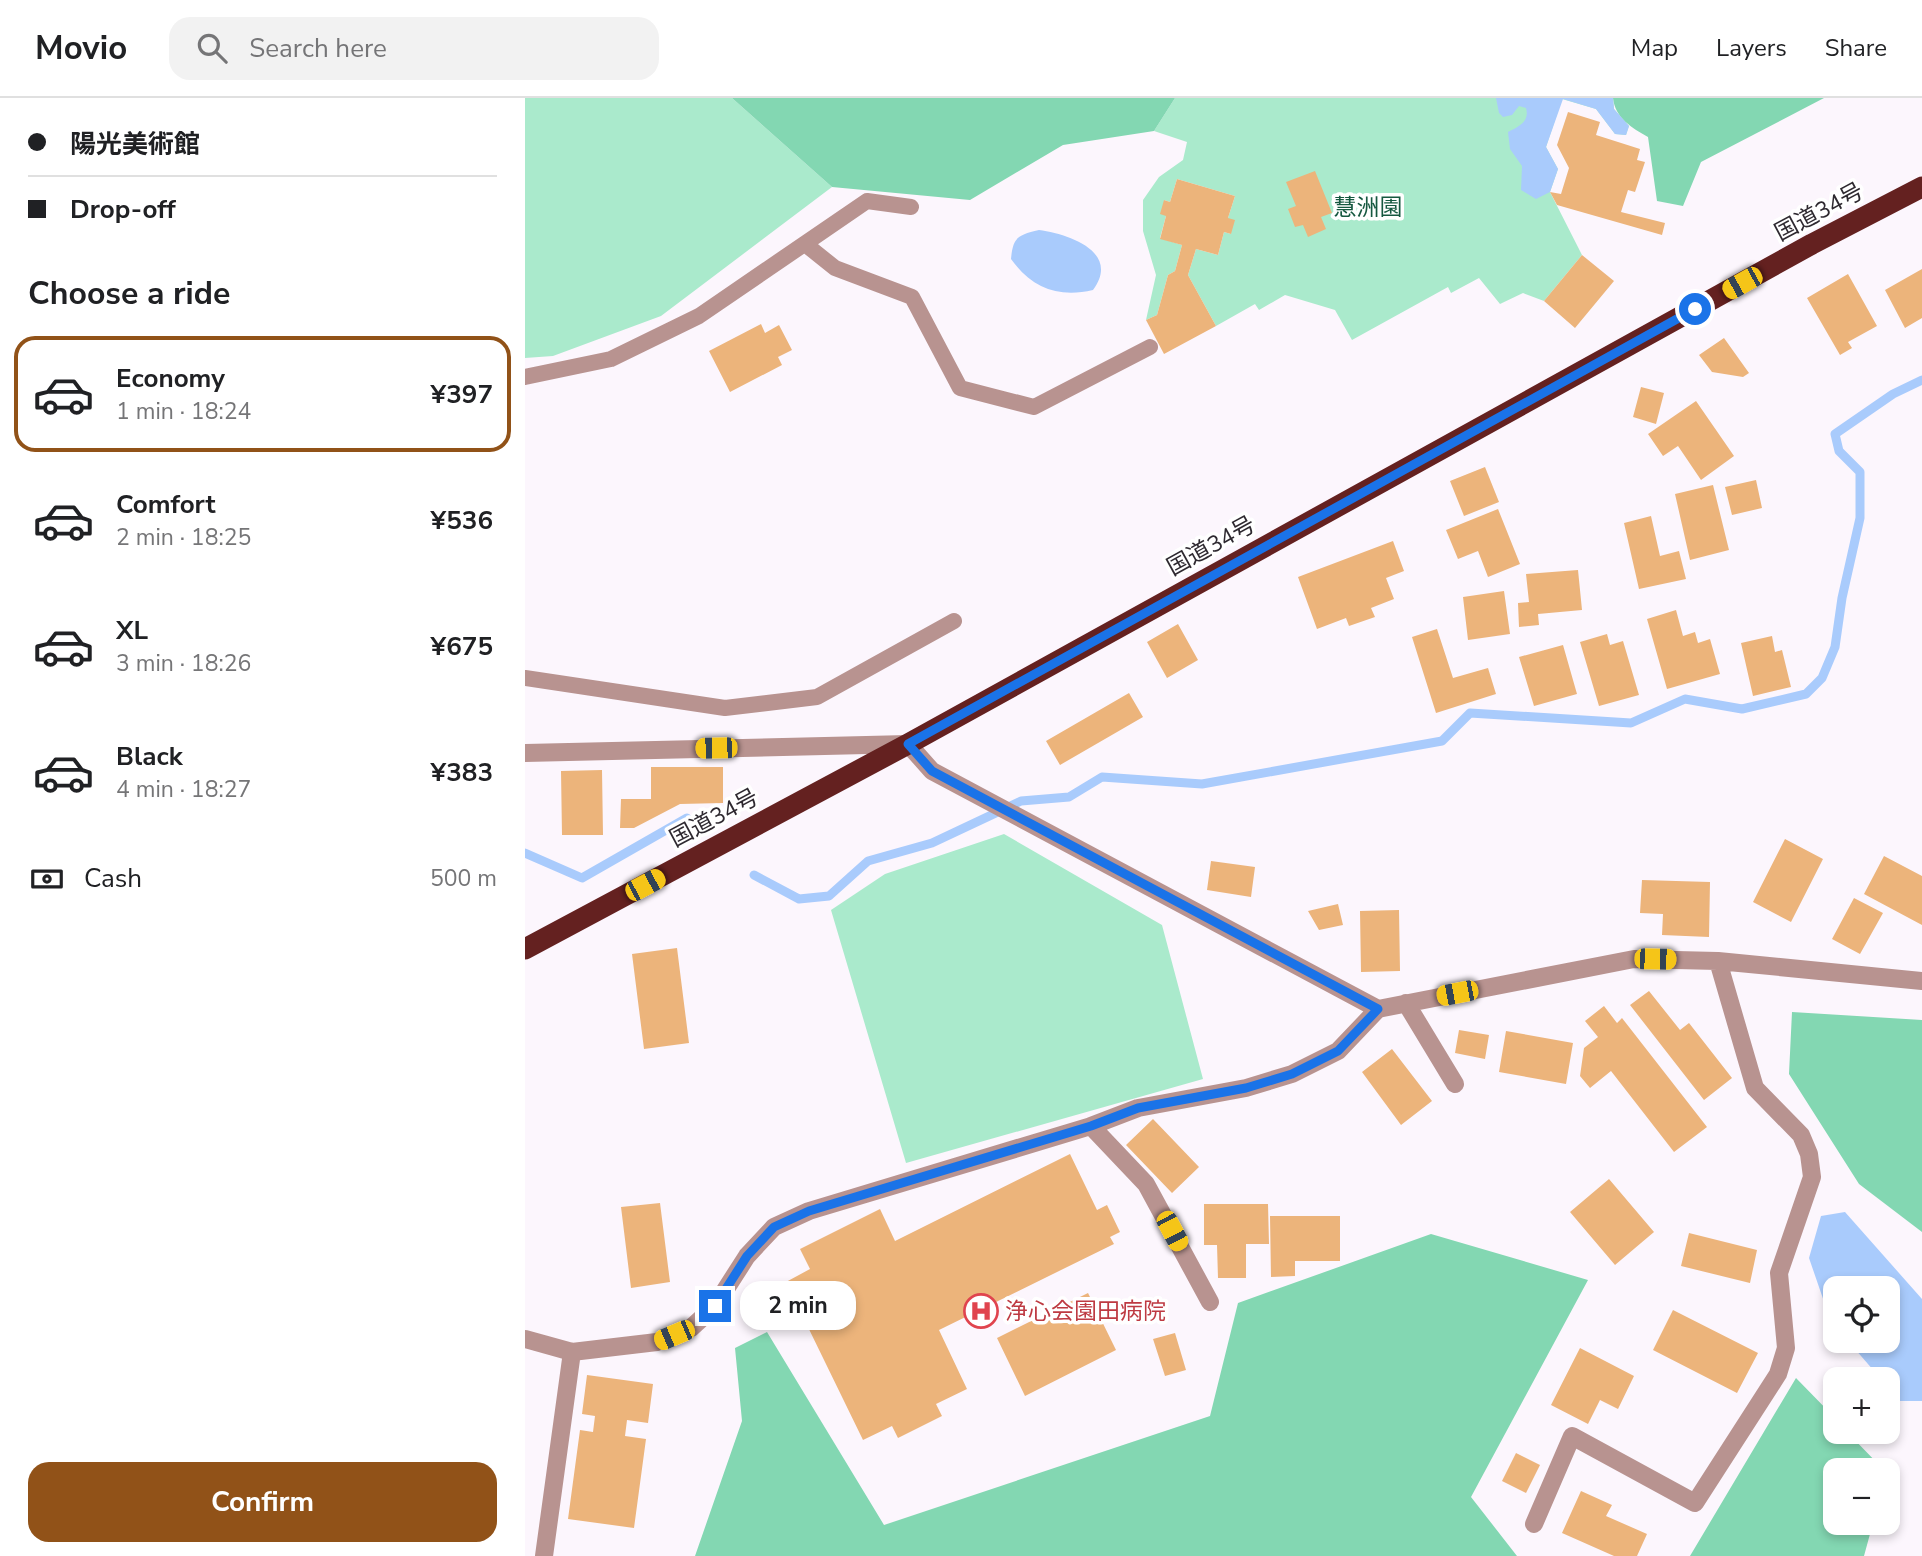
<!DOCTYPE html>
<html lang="en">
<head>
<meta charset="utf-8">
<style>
	:root { --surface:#fff; --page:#f2f2f2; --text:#202124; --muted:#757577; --line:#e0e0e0; --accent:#915218 }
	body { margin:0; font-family:"Nunito Sans","Noto Sans JP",sans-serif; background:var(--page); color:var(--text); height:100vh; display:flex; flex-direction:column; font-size:26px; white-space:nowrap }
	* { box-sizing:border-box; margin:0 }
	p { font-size:23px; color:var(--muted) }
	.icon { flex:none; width:38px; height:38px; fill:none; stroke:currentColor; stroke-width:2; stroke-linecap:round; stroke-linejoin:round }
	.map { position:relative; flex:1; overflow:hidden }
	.sheet { display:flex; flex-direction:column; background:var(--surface); width:525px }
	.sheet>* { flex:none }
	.guide { display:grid; align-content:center; height:154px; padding:0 28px; background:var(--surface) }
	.fabs { position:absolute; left:1298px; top:1178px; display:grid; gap:14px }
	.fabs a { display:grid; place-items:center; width:77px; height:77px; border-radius:14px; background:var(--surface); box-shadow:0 4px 10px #0003; font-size:35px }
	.end { position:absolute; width:32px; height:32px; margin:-16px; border:9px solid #1a73e8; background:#fff; box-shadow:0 0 0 4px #fff }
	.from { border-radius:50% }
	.bubble { position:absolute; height:49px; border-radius:21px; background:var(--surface); box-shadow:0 4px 10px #0003; font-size:23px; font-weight:700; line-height:49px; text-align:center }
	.car { position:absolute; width:21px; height:42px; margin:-21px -10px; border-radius:9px; box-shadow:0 0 5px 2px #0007; background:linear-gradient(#f5c518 24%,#345 0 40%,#f5c518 0 76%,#345 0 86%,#f5c518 0) }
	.guide b { display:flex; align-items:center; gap:24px; height:66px; font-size:26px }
	.guide b+b { border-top:2px solid var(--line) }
	.guide i { width:18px; height:18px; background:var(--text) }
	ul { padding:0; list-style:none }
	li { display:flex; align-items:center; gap:21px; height:116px; margin:0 14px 10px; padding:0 14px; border:4px solid transparent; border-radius:21px }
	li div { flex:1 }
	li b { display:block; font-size:26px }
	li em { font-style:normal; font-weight:700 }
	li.active { border-color:var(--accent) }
	li>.icon { width:63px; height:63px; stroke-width:1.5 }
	h2 { padding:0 28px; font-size:32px; line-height:84px }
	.pay { display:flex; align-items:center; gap:18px; height:77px; padding:0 28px; font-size:26px }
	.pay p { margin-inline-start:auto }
	.button { display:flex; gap:14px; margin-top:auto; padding:14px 28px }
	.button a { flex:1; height:80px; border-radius:21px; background:var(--accent); color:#fff; font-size:28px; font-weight:700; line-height:80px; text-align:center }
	header { display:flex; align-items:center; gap:42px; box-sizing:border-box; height:98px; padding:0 35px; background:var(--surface); border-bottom:2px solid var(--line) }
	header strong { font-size:33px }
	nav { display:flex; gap:38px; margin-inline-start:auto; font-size:24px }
	.search { width:490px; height:63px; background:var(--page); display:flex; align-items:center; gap:18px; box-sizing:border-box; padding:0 24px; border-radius:21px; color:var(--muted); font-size:26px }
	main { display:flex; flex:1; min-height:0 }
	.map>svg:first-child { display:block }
	.green { fill:#aaeacc }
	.forest { fill:#83d7b2 }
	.water { fill:#a9cbfc }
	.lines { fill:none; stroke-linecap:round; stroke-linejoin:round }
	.stream { stroke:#a9cbfc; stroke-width:9 }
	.building { fill:#ecb47b }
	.lane { stroke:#b89390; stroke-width:16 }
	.street { stroke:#b89390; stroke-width:18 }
	.highway { stroke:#642120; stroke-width:21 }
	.route { stroke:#1a73e8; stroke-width:9 }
	.labels { text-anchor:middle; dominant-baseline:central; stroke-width:7; stroke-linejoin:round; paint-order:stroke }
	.park-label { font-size:23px; fill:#165840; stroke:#fff }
	.street-label { font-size:23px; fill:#2e2930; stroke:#fff }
	.health-label { font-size:23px; fill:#be3a42; stroke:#fff; text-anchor:start }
</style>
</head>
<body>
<header>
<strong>Movio</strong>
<div class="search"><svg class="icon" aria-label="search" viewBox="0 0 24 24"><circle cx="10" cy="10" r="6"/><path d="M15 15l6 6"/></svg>Search here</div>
<nav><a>Map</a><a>Layers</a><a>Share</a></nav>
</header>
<main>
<section class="sheet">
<div class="guide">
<b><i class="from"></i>陽光美術館</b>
<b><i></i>Drop-off</b>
</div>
<h2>Choose a ride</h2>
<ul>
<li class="active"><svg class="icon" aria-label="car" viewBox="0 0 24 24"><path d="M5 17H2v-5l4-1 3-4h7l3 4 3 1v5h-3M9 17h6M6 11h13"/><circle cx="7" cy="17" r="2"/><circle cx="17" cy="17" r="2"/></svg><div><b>Economy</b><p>1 min · 18:24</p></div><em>¥397</em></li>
<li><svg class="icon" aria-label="car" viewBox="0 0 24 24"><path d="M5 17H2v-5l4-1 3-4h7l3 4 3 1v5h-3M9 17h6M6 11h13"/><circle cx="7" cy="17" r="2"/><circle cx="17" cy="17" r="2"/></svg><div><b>Comfort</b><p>2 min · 18:25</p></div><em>¥536</em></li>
<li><svg class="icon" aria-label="car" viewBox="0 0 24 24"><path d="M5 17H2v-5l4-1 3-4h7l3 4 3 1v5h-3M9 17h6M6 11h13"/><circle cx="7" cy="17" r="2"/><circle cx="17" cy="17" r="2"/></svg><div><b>XL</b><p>3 min · 18:26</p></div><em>¥675</em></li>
<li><svg class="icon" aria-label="car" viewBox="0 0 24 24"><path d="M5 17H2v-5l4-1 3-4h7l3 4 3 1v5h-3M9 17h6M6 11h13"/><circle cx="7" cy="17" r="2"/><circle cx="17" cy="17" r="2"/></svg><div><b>Black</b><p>4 min · 18:27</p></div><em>¥383</em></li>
</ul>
<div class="pay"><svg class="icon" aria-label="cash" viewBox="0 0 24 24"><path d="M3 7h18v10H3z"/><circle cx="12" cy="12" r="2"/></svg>Cash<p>500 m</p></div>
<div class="button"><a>Confirm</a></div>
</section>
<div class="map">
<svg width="1397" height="1458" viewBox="0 0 1397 1458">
	<rect width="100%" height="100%" fill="#fcf6fd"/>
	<path class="green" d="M 0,0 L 207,0 L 307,89 L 136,218 L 28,258 L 0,260 Z
		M 650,0 L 1088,0 L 1089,11 L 1104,28 L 1101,37 L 1090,36 L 1071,11 L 1037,1 L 1021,49 L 1033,71 L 1025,94 L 1057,157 L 1019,203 L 998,195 L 975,206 L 954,180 L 926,195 L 923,189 L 827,242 L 810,212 L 760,197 L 734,212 L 730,206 L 691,228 L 663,177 L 671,151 L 693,157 L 699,134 L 706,136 L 703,120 L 710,98 L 652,81 L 645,104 L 639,102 L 641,118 L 635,140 L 657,147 L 650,173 L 643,177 L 632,217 L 621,222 L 631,177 L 618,133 L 618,102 L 634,79 L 658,62 L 662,44 L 629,33 Z
		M 479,736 L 637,827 L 678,981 L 381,1065 L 306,812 L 360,776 Z"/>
	<path class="forest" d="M 207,0 L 650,0 L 629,33 L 538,47 L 445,102 L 307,89 Z
		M 1088,0 L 1299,0 L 1176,64 L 1158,108 L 1132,103 L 1123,39 C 1107,30 1090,20 1088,0 Z
		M 1267,914 L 1397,922 L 1397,1134 L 1334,1086 L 1264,976 Z
		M 906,1136 L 1063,1182 L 946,1399 L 992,1458 L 170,1458 L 217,1323 L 210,1250 L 242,1234 L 359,1427 L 685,1318 L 713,1205 Z
		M 1271,1280 L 1311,1321 L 1311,1334 L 1322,1334 L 1359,1372 L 1311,1372 L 1311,1424 L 1348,1425 L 1339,1458 L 1165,1458 Z"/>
	<path class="water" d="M 971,0 L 1088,0 L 1089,11 L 1104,28 L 1101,37 L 1090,36 L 1071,11 L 1038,1 L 1021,49 L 1033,71 L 1025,94 L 1011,101 L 996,92 L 997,68 L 985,51 L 983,34 C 993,29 1005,24 1001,10 L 994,8 L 987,17 L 978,19 L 974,15 Z
		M 514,132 C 544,136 596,154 568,192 C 533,200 507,190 486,161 C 488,139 493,137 514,132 Z
		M 1320,1114 L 1397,1201 L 1397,1303 L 1375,1303 L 1363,1289 L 1363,1281 L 1356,1281 L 1323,1243 L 1363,1242 L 1363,1190 L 1311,1190 L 1311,1228 L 1305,1221 L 1284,1160 L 1296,1118 Z"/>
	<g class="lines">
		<path class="stream" d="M 0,755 L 57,780 L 162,720
			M 229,777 L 274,801 L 304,798 L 343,763 L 407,745 L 496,703 L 544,699 L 577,679 L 677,686 L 917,643 L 945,615 L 1106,625 L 1160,601 L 1217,611 L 1281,596 L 1297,580 L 1310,549 L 1317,500 L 1335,420 L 1335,374 L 1314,353 L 1310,336 L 1368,296 L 1397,282"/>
	</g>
	<path class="building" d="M 1043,14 L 1075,24 L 1071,37 L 1115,51 L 1112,62 L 1120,64 L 1110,94 L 1103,92 L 1096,114 L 1140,125 L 1137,137 L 1032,107 L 1025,94 L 1036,96 L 1044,70 L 1032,47 Z
		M 790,73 L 807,115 L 796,119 L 801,131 L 783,139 L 778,127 L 770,129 L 763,111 L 771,108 L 761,84 Z
		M 652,81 L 710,98 L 703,120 L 710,122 L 706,136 L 699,134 L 693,157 L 671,151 L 663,177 L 691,228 L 639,256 L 621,222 L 632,217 L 643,177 L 650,173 L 657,147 L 635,141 L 641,118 L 635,116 L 639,102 L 645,104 Z
		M 1057,157 L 1089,183 L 1050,230 L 1019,203 Z
		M 1397,171 L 1397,220 L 1380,230 L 1360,192 Z
		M 1323,176 L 1352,228 L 1323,244 L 1327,250 L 1315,257 L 1282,200 Z
		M 236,226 L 240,235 L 254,227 L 267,252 L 253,259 L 257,267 L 205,294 L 184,253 Z
		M 1199,240 L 1224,275 L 1218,279 L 1187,274 L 1174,257 Z
		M 1116,289 L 1139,295 L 1131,326 L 1108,319 Z
		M 1171,303 L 1209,358 L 1176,382 L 1153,348 L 1138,358 L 1123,336 Z
		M 960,369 L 974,404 L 939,418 L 925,383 Z
		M 1231,382 L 1237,410 L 1207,417 L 1200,389 Z
		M 1188,387 L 1204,452 L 1165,462 L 1150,396 Z
		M 973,411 L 995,466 L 963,479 L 953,453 L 933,461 L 921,432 Z
		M 1126,418 L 1135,458 L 1154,453 L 1161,481 L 1114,491 L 1099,425 Z
		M 868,443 L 879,473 L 861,480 L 869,501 L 846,510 L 850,519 L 824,528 L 821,520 L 792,531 L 773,479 Z
		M 1053,472 L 1057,512 L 1013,516 L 1014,527 L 994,529 L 993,505 L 1004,504 L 1001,476 Z
		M 979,493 L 985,536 L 943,542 L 938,499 Z
		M 1151,512 L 1158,538 L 1170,534 L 1173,545 L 1185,541 L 1195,576 L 1142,591 L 1122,521 Z
		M 653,526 L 673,562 L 642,580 L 622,544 Z
		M 912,531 L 928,580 L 963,570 L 971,596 L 911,615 L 887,539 Z
		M 1082,536 L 1085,547 L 1098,543 L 1114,597 L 1074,608 L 1055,544 Z
		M 1247,538 L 1250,554 L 1257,552 L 1266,589 L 1228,598 L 1216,545 Z
		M 1038,547 L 1052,596 L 1009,608 L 994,559 Z
		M 604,595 L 618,619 L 535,667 L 521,643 Z
		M 126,669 L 198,669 L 198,705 L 155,706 L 109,730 L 95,730 L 96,701 L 126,701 Z
		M 77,672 L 78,737 L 37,737 L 36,673 Z
		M 1260,741 L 1298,761 L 1266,824 L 1228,804 Z
		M 1359,758 L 1397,778 L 1397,827 L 1339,796 Z
		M 686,763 L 730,769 L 726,799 L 682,792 Z
		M 1117,782 L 1185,784 L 1184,839 L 1137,837 L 1138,816 L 1115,815 Z
		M 1329,800 L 1358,815 L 1335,856 L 1307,841 Z
		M 813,806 L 818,827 L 794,832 L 783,813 Z
		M 874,812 L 875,873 L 836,874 L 835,813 Z
		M 152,850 L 164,945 L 119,951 L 107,856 Z
		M 1124,893 L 1155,932 L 1164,925 L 1207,980 L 1179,1002 L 1105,907 Z
		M 1079,908 L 1092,925 L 1097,920 L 1182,1029 L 1149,1054 L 1086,973 L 1065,990 L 1055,978 L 1059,950 L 1073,939 L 1060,923 Z
		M 934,932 L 964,937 L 960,961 L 930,955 Z
		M 981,933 L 1048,945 L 1041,986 L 974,974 Z
		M 867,951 L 907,1003 L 876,1027 L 837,974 Z
		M 628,1021 L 674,1069 L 647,1095 L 601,1047 Z
		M 545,1056 L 572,1112 L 582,1107 L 595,1134 L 585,1139 L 589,1146 L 414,1232 L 442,1291 L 411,1306 L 417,1318 L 373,1340 L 367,1328 L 338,1342 L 261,1184 L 285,1171 L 275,1151 L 355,1111 L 370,1143 Z
		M 1084,1081 L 1129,1134 L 1090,1167 L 1045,1114 Z
		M 135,1105 L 145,1184 L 106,1190 L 96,1109 Z
		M 679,1106 L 743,1106 L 744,1146 L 721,1146 L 721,1180 L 693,1180 L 692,1147 L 679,1147 Z
		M 745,1118 L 815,1118 L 815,1163 L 770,1163 L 770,1178 L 746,1179 Z
		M 1164,1135 L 1232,1152 L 1225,1185 L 1156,1168 Z
		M 563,1195 L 591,1252 L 500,1298 L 472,1240 Z
		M 1148,1212 L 1233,1255 L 1212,1295 L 1128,1252 Z
		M 650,1235 L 661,1272 L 640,1278 L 628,1241 Z
		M 1055,1250 L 1109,1278 L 1093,1311 L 1075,1302 L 1063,1326 L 1026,1307 Z
		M 62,1277 L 128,1286 L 123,1325 L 102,1322 L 100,1338 L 121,1341 L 109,1430 L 43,1421 L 55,1332 L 68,1334 L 70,1318 L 57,1316 Z
		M 991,1355 L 1015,1367 L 1001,1395 L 977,1383 Z
		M 1056,1393 L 1087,1407 L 1081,1418 L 1122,1436 L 1112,1458 L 1089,1458 L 1037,1435 Z"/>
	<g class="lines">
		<path class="lane" d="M 280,146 L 310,170 L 387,199 L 435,290 L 509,309 L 625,249
			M 0,279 L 86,261 L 174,218 L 342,103 L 386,109
			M 0,580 L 200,610 L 292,599 L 429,523"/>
		<path class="street" d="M 0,655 L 383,646 L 407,673 L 853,911
			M 881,905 L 930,986
			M 566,1028 L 621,1086 L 685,1204
			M 0,1241 L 47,1254 L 132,1244 L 166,1230 L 190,1208 L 222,1158 L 249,1129 L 284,1113 L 566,1028 L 613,1010 L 721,990 L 767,976 L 813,953 L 853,911 L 1109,861 L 1193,863 L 1397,883
			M 1009,1426 L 1047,1338 L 1170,1405 L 1253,1276 L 1261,1250 L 1254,1175 L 1287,1079 L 1284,1056 L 1276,1037 L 1230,990 L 1193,863
			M 19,1458 L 47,1254"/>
		<path class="highway" d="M 0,851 L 383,646 L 1287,146 L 1397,89"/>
	</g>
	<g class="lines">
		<path class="route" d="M 190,1208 L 222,1158 L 249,1129 L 284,1113 L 566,1028 L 613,1010 L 721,990 L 767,976 L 813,953 L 853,911 L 407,673 L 383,646 L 1170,211"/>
	</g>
	<defs>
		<g id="hospital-ring" transform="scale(1.75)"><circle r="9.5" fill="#fff" stroke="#e0444e" stroke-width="1.5"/><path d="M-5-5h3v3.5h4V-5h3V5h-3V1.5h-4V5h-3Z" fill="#e0444e"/></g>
	</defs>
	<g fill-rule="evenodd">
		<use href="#hospital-ring" x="456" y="1213"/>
	</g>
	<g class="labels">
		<g class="park-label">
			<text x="843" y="109">慧洲園</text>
		</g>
		<g class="street-label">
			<text transform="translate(1294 114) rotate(-28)">国道34号</text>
			<text transform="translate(686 448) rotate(-29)">国道34号</text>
			<text transform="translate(189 720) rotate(-28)">国道34号</text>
		</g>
		<g class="health-label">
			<text x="480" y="1213">浄心会園田病院</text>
		</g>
	</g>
</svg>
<div class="fabs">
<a><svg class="icon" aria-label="locate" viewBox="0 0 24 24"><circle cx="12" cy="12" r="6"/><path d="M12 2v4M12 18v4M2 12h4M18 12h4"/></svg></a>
<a>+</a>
<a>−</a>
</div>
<i class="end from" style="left:1170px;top:211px"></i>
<i class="end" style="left:190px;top:1208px"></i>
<div class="bubble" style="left:215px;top:1183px;width:116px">2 min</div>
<i class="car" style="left:1217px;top:185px;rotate:241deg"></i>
<i class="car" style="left:191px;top:650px;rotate:269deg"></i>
<i class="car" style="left:120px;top:787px;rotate:62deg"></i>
<i class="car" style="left:1130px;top:861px;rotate:91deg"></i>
<i class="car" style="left:932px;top:895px;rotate:259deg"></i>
<i class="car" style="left:647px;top:1133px;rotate:152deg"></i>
<i class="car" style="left:149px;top:1237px;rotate:247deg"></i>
</div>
</main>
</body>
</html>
